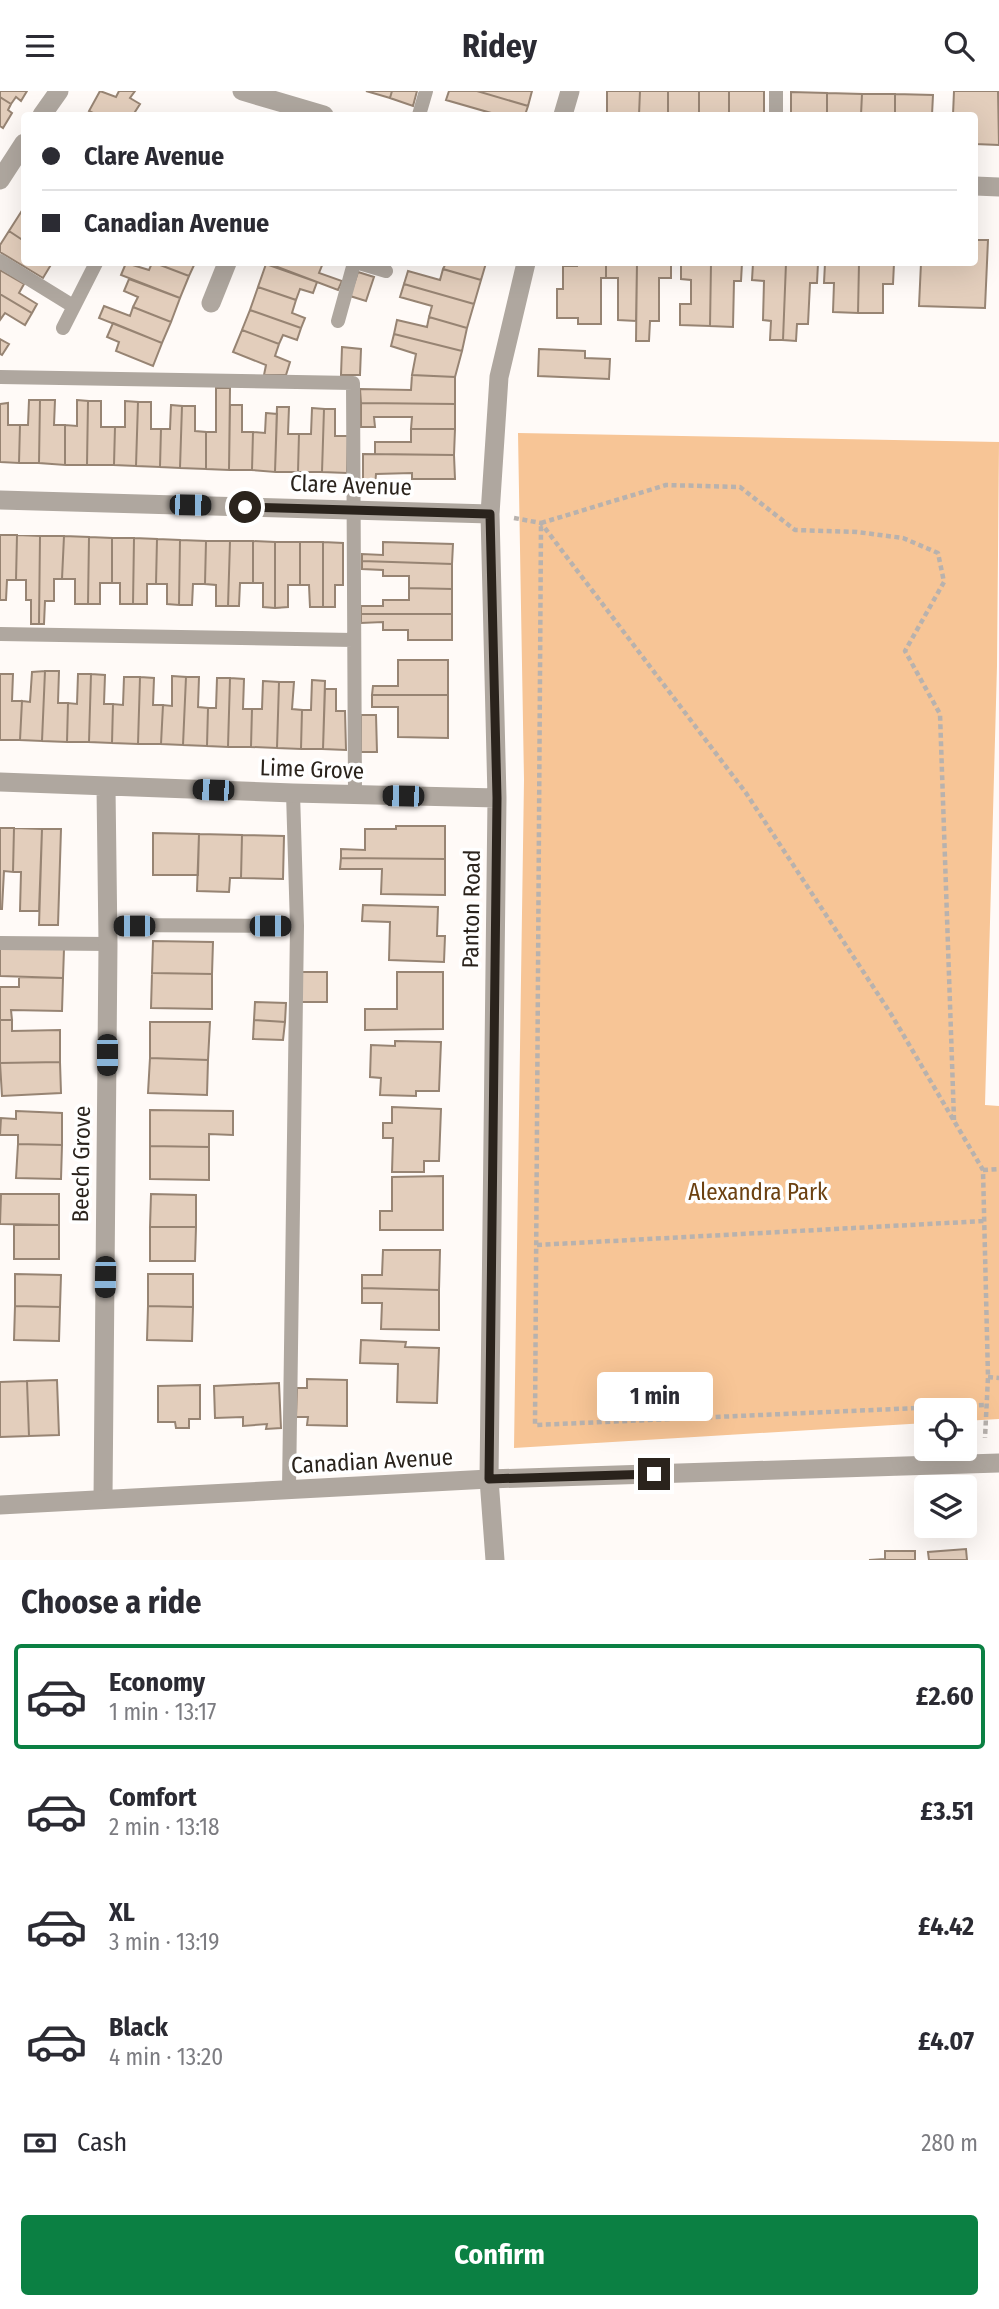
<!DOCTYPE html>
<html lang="en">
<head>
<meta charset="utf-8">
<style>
	:root { --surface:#fff; --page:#f2f2f3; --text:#2b2b33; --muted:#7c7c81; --line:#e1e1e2; --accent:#0b8043 }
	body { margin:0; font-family:"Fira Sans Condensed",sans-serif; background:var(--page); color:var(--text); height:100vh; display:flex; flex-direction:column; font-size:26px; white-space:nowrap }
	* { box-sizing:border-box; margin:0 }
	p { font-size:23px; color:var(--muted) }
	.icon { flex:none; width:38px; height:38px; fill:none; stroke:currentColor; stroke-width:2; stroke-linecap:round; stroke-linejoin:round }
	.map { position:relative; height:1469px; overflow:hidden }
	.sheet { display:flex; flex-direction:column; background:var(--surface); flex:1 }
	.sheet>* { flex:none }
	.top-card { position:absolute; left:21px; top:21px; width:957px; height:154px; border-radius:7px; box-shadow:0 7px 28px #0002; display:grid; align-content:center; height:154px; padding:0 21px; background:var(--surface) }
	.controls { position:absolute; left:914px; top:1307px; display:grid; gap:14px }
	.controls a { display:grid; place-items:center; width:63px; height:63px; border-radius:7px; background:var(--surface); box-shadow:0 7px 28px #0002; font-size:35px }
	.end { position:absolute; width:32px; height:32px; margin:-16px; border:9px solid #2a231c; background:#fff; box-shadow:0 0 0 4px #fff }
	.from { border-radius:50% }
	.bubble { position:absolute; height:49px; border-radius:7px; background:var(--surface); box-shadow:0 7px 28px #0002; font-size:23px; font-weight:700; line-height:49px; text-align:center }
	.car { position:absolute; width:21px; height:42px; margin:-21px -10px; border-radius:9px; box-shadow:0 0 5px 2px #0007; background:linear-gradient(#222 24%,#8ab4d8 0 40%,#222 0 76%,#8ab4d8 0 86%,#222 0) }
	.top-card b { display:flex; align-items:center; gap:24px; height:66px; font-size:26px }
	.top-card b+b { border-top:2px solid var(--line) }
	.top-card i { width:18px; height:18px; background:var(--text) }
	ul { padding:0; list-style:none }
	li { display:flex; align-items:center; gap:21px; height:105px; margin:0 14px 10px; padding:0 7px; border:4px solid transparent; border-radius:7px }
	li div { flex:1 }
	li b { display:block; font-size:26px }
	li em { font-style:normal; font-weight:700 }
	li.on { border-color:var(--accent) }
	li>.icon { width:63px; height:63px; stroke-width:1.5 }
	h2 { padding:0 21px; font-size:32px; line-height:84px }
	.pay { display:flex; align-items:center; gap:18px; height:77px; padding:0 21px; font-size:26px }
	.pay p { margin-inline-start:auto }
	.primary-button { display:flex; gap:14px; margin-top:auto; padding:14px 21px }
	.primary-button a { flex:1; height:80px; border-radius:7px; background:var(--accent); color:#fff; font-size:28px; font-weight:700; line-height:80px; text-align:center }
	header { display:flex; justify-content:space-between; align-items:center; height:91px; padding:0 21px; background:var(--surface); font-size:32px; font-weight:700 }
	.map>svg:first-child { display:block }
	.green { fill:#f7c596 }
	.building { fill:#e3cebc; stroke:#978473; stroke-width:2 }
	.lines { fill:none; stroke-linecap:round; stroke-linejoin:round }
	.path { stroke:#b8b2ae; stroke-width:4.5; stroke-dasharray:5 3.5; stroke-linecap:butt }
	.service { stroke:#afa79f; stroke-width:14 }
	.minor { stroke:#afa79f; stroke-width:19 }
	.tertiary { stroke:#afa79f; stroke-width:19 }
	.route { stroke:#2a231c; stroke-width:9 }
	.labels { text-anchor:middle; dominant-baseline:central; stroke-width:7; stroke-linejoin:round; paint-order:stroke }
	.street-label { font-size:23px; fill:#2a231c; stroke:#fff }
	.park-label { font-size:23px; fill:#6c4111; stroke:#fff }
</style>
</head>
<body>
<header><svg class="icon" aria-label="menu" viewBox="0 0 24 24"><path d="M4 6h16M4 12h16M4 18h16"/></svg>Ridey<svg class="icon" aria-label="search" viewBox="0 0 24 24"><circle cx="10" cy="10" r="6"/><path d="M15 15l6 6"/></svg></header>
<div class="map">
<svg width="999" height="1469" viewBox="0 0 999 1469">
	<rect width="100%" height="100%" fill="#fffaf7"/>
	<path class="green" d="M 518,342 L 999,351 L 997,575 L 985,1014 L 999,1015 L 999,1328 L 964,1330 L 964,1320 L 926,1320 L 926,1332 L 514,1357 L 524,689 Z"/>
	<path class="building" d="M 0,0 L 27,0 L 21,10 L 16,6 L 11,13 L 0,6 Z
		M 100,0 L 116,6 L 119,0 L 135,0 L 130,7 L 140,13 L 133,24 L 97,24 L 89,20 Z
		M 366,0 L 392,0 L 390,7 Z
		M 392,0 L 417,0 L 413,15 L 390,7 Z
		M 449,0 L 477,0 L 528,15 L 525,24 L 490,24 L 491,22 L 446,9 Z
		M 477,0 L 532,0 L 528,15 Z
		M 607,0 L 640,0 L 639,24 L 607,24 Z
		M 640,0 L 668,0 L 668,24 L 639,24 Z
		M 668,0 L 699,0 L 699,24 L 668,24 Z
		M 699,0 L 729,0 L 729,24 L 699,24 Z
		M 729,0 L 764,0 L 764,24 L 729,24 Z
		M 954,0 L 998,0 L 999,54 L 975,53 L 975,24 L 953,24 Z
		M 791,1 L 827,2 L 827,24 L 791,24 Z
		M 827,2 L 862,3 L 861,24 L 827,24 Z
		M 862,3 L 895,3 L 895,24 L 861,24 Z
		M 895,3 L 933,4 L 932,24 L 895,24 Z
		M 0,6 L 11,13 L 8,19 L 12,22 L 3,37 L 0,35 Z
		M 23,118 L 24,118 L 24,150 L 9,140 Z
		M 9,140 L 24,150 L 24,172 L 52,172 L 43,187 L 0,161 L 0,154 Z
		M 975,149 L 988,149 L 985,217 L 919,215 L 921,172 L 975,172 Z
		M 126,172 L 149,179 L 152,172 L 155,172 L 189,185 L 180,207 L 121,184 Z
		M 155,172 L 195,172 L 189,185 Z
		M 267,172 L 323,172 L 319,182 L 342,190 L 338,199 Z
		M 446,172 L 486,172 L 481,189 L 443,178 Z
		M 577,172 L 606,172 L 606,187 L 601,187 L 601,233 L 578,233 L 578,227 L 557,227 L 557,198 L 563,198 L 563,175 L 577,175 Z
		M 606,172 L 637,172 L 636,230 L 618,229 L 618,187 L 606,187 Z
		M 637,172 L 671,172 L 671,187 L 659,187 L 659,230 L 650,230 L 649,250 L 636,250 Z
		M 681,172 L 711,172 L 710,235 L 680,234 L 680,213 L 691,213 L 691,189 L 681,188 Z
		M 711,172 L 742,172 L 741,190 L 734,190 L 733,236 L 710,235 Z
		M 753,172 L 786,172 L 783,249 L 770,249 L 771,230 L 763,229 L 764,190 L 752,189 Z
		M 786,172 L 818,172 L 817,192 L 810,192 L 808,233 L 797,233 L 796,250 L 783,249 Z
		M 825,172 L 859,172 L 858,222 L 833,221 L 834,192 L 824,192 Z
		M 859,172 L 894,172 L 893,193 L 883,193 L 883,222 L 858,222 Z
		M 266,173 L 317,191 L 313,202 L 300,198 L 296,209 L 258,196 Z
		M 443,178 L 481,189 L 474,213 L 404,193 L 408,180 L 440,189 Z
		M 0,179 L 24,193 L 19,202 L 37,213 L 32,222 L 0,203 Z
		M 358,181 L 374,186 L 366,210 L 350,205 Z
		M 129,188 L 180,207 L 171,231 L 133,216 L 138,206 L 124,200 Z
		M 404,193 L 474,213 L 467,237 L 429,226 L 432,215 L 400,206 Z
		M 258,196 L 296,209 L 292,222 L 305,227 L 301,237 L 250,219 Z
		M 0,203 L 32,222 L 25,234 L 5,222 L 0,229 Z
		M 104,215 L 130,225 L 133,216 L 171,231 L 162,252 L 99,227 Z
		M 250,219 L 301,237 L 297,249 L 283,244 L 279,253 L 242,239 Z
		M 429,226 L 467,237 L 462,260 L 394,243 L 397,229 L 427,236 Z
		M 113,232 L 162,252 L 153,275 L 116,260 L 119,251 L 107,246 Z
		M 242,239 L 279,253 L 275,265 L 290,271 L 286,284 L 264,284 L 266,274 L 233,261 Z
		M 394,243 L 462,260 L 455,286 L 412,284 L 416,263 L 391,255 Z
		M 0,248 L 9,253 L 2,264 L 0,263 Z
		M 342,256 L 361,258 L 360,284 L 341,284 Z
		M 539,258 L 585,260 L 585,267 L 610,268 L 609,288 L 538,285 Z
		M 412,284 L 455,286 L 455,313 L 361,312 L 360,298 L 411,299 Z
		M 216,297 L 230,297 L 229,379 L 206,378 L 206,341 L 216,341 Z
		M 29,309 L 40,309 L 39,372 L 19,372 L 20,334 L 28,334 Z
		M 40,309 L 55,309 L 54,334 L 65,334 L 65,374 L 39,372 Z
		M 77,309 L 88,310 L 87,374 L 65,374 L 65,334 L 77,335 Z
		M 88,310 L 101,310 L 101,336 L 115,336 L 114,374 L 87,374 Z
		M 125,310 L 138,311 L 136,375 L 114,374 L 115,336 L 125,336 Z
		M 138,311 L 151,311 L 151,338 L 161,338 L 160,376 L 136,375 Z
		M 8,312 L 8,334 L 20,334 L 19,372 L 0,371 L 0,313 Z
		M 361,312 L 455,313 L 455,338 L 411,338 L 412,326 L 374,326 L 375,336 L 361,336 Z
		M 171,314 L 182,315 L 180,377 L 160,376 L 161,338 L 170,338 Z
		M 230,314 L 242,314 L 242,341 L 253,341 L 252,379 L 229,379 Z
		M 182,315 L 195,315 L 195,340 L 206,341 L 206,378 L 180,377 Z
		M 277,316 L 289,316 L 288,343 L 299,343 L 298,381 L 275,381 Z
		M 312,317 L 324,318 L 322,381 L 298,381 L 299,343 L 311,343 Z
		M 324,318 L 335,318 L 335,345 L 348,345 L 347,382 L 322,381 Z
		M 266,322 L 277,323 L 275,381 L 252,379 L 253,341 L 265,342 Z
		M 411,338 L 455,338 L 454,364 L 375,363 L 375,351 L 411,351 Z
		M 363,363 L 454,364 L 455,388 L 412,388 L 412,382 L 376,383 L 375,395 L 363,395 Z
		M 0,444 L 17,444 L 16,489 L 7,489 L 6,509 L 0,509 Z
		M 17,444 L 40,445 L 39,533 L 31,533 L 31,509 L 26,509 L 26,489 L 16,489 Z
		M 40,445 L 64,445 L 62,488 L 54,488 L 54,510 L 45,510 L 44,533 L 39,533 Z
		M 64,445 L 89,446 L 88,513 L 75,513 L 75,488 L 62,488 Z
		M 89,446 L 112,447 L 112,492 L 100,492 L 100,513 L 88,513 Z
		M 112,447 L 134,447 L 133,513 L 120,513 L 120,492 L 112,492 Z
		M 134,447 L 157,448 L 156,493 L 147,493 L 147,513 L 133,513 Z
		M 157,448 L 180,449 L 179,514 L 167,513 L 167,493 L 156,493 Z
		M 180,449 L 206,450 L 205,493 L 193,493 L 192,514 L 179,514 Z
		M 206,450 L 230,450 L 228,515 L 216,515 L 216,494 L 205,493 Z
		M 230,450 L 253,450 L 253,492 L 240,492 L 239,515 L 228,515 Z
		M 253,450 L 275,451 L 275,517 L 263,516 L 263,492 L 253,492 Z
		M 275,451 L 300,451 L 300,494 L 288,494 L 288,516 L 275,517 Z
		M 300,451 L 323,451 L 323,516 L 310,516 L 309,494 L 300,494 Z
		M 323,451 L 343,452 L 343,494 L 335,494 L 335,516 L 323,516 Z
		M 383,451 L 453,453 L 452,473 L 362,470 L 362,463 L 383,464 Z
		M 362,470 L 452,473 L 452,498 L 409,497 L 409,485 L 383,485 L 383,479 L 362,478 Z
		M 409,497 L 452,498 L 452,523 L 361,523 L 361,515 L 383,515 L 383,509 L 409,509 Z
		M 361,523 L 452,523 L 452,549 L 408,549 L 408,539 L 383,539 L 383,531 L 361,532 Z
		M 398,569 L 448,569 L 448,604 L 372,604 L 373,595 L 398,595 Z
		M 45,580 L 59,580 L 58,612 L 68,612 L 67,651 L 42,650 Z
		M 45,580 L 42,650 L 20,649 L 22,610 L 30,611 L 32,581 Z
		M 0,583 L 13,583 L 12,610 L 22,610 L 20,649 L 0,649 Z
		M 78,583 L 91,583 L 89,651 L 67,651 L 68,612 L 77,613 Z
		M 91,583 L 105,584 L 104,613 L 113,613 L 112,652 L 89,651 Z
		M 172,585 L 186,586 L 183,654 L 161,653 L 163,614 L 172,615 Z
		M 124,586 L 140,586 L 138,653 L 112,652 L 113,613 L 123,614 Z
		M 140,586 L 154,587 L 153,614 L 163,614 L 161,653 L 138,653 Z
		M 186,586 L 199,586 L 198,616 L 208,617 L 207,655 L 183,654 Z
		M 217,587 L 230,587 L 228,656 L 207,655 L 208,617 L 216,617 Z
		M 230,587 L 244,588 L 243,618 L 252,618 L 251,656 L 228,656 Z
		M 312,589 L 325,590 L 323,658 L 301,658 L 302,619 L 311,619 Z
		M 263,590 L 279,591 L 277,657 L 251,656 L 252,618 L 262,618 Z
		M 279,591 L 294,591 L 292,618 L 302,619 L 301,658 L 277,657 Z
		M 325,598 L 336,598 L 336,620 L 345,620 L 346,659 L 323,658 Z
		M 372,604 L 448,604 L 448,647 L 398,646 L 398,616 L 372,616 Z
		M 361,624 L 376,624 L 377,661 L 361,661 Z
		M 396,735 L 445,735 L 445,768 L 341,767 L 341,758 L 365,759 L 365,738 L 396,738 Z
		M 0,737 L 14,737 L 13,781 L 4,780 L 2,818 L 0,818 Z
		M 14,737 L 42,738 L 39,820 L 20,820 L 21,781 L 13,781 Z
		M 42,738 L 61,738 L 58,834 L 39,834 Z
		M 153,742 L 199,743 L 198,784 L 153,784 Z
		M 199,743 L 242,744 L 241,787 L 230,787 L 229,801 L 197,800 Z
		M 242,744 L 284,745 L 283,788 L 241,787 Z
		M 341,767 L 445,768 L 445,804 L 381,803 L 382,778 L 340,778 Z
		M 363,814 L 438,816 L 437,845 L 445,845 L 444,871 L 389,869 L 390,831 L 362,830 Z
		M 153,850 L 213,851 L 212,883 L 152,882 Z
		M 0,857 L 64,858 L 63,887 L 0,885 Z
		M 299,881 L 327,881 L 327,911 L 298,911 Z
		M 397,881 L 443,881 L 443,938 L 365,939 L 365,918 L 397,918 Z
		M 152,882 L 212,883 L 212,918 L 151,917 Z
		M 19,886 L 63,887 L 62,920 L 11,919 L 12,929 L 0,929 L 0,896 L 19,896 Z
		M 255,911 L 286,912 L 285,931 L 254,929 Z
		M 0,929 L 12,929 L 12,940 L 60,939 L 60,971 L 0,972 Z
		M 254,929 L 285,931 L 283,949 L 253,948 Z
		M 150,931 L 210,931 L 208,969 L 150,967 Z
		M 395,950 L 441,951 L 439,1000 L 416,1000 L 416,1005 L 380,1004 L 381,987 L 370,986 L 371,954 L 395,955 Z
		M 150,967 L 208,969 L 207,1004 L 148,1002 Z
		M 60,971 L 61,1002 L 2,1005 L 0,972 Z
		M 392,1016 L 441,1018 L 439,1070 L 424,1070 L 424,1081 L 392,1081 L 393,1047 L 383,1047 L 383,1032 L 392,1032 Z
		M 150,1019 L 233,1020 L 233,1044 L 209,1043 L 209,1056 L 150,1055 Z
		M 16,1020 L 62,1022 L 62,1054 L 18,1053 L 18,1044 L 0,1044 L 1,1027 L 16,1028 Z
		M 18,1053 L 62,1054 L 61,1088 L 16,1087 Z
		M 150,1055 L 209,1056 L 209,1089 L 150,1088 Z
		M 443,1085 L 443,1139 L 380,1139 L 380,1120 L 392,1120 L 392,1086 Z
		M 1,1103 L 59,1103 L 59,1134 L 0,1133 Z
		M 151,1103 L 196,1104 L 196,1136 L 150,1136 Z
		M 14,1134 L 59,1134 L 59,1168 L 14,1168 Z
		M 150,1136 L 196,1136 L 195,1170 L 150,1170 Z
		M 383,1159 L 440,1159 L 439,1199 L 362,1197 L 362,1184 L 382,1184 Z
		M 15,1183 L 61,1184 L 60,1216 L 15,1215 Z
		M 148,1183 L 193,1183 L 193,1216 L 148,1215 Z
		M 362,1197 L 439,1199 L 439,1239 L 381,1238 L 382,1212 L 362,1212 Z
		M 15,1215 L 60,1216 L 59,1250 L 14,1249 Z
		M 148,1215 L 193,1216 L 192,1250 L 147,1249 Z
		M 361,1249 L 406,1251 L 405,1256 L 439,1257 L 437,1312 L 397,1311 L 398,1273 L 360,1272 Z
		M 307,1288 L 347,1289 L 347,1335 L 307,1334 L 308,1326 L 296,1326 L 297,1297 L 307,1297 Z
		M 57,1289 L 59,1344 L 29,1345 L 27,1290 Z
		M 27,1290 L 29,1345 L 0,1346 L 0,1291 Z
		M 279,1292 L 281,1337 L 266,1338 L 267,1333 L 243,1335 L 243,1326 L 215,1327 L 214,1295 Z
		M 200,1294 L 200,1328 L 189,1328 L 189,1337 L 176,1337 L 175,1331 L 158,1331 L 158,1295 Z
		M 966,1458 L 967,1469 L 929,1469 L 928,1461 Z
		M 885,1460 L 915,1460 L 915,1469 L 869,1469 L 885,1468 Z"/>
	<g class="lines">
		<path class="path" d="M 514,427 L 541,432 L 746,702 L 891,923 L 983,1079 L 988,1286 L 985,1347
			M 954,1029 L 940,623 L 905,560 L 944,491 L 938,462 L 903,447 L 857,441 L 795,439 L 740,396 L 666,394 L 541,432 L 535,1334 L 986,1314
			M 983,1079 L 999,1078
			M 537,1154 L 984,1130
			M 988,1286 L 999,1287"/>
		<path class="service" d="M 776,0 L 776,24
			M 419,24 L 426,0
			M 0,170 L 73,215
			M 359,172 L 386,180
			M 338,230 L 354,172
			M 63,237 L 96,172
			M 0,286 L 353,292 L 355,704
			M 0,543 L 353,549
			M 106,834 L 297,835
			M 0,852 L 108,853
			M 289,1398 L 297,835 L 293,702"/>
		<path class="minor" d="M 242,0 L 324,24
			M 42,24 L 59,0
			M 563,24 L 570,0
			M 0,89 L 24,52
			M 975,95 L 999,96
			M 211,212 L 227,172
			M 0,409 L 490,423
			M 0,691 L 293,702 L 497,707
			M 103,1408 L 108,853 L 106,696
			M 495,1469 L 489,1388 L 497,707 L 490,423 L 499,286 L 526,172"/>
		<path class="tertiary" d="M 0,1414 L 489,1388 L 999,1372"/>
	</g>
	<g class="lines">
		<path class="route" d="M 245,416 L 490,423 L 497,707 L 489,1388 L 654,1383"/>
	</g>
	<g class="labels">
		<g class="street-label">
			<text transform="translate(351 394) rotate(2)">Clare Avenue</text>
			<text transform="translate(312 678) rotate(2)">Lime Grove</text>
			<text transform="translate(471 818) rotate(-89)">Panton Road</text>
			<text transform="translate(81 1073) rotate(-89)">Beech Grove</text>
			<text transform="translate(372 1370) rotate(-3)">Canadian Avenue</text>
		</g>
		<g class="park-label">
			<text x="758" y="1101">Alexandra Park</text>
		</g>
	</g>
</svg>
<div class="controls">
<a><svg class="icon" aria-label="locate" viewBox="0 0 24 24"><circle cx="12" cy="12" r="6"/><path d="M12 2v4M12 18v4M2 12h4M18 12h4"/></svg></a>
<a><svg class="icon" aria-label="layers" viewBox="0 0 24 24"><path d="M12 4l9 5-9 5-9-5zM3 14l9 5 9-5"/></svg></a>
</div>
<i class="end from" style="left:245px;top:416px"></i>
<i class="end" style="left:654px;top:1383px"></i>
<div class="bubble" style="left:597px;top:1281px;width:116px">1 min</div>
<i class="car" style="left:190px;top:414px;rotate:91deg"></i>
<i class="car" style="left:213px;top:699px;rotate:272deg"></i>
<i class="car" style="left:403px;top:705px;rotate:271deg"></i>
<i class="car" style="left:134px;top:835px;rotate:270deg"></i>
<i class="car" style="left:270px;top:835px;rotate:90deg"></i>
<i class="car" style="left:107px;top:964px;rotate:180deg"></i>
<i class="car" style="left:105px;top:1186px;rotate:181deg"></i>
<div class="top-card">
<b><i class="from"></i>Clare Avenue</b>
<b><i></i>Canadian Avenue</b>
</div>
</div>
<section class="sheet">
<h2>Choose a ride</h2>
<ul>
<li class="on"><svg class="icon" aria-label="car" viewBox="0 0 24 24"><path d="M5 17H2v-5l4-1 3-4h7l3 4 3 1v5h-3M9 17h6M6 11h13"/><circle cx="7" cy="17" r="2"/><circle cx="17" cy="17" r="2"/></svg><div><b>Economy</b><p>1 min · 13:17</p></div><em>£2.60</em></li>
<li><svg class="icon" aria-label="car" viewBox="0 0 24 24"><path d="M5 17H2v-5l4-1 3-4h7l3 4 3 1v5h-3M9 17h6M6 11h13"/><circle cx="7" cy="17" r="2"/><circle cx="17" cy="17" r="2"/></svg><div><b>Comfort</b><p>2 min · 13:18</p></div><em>£3.51</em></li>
<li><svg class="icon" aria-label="car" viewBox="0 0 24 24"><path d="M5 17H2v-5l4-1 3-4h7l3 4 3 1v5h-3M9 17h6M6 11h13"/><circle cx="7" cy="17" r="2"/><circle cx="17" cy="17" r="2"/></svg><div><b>XL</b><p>3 min · 13:19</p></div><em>£4.42</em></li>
<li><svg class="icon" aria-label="car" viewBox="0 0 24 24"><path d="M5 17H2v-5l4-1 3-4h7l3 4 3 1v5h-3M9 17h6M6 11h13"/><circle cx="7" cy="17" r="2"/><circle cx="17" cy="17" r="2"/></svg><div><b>Black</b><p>4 min · 13:20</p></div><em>£4.07</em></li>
</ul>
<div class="pay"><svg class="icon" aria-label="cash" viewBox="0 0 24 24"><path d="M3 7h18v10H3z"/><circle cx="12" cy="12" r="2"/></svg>Cash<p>280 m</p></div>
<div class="primary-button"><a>Confirm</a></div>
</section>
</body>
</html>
